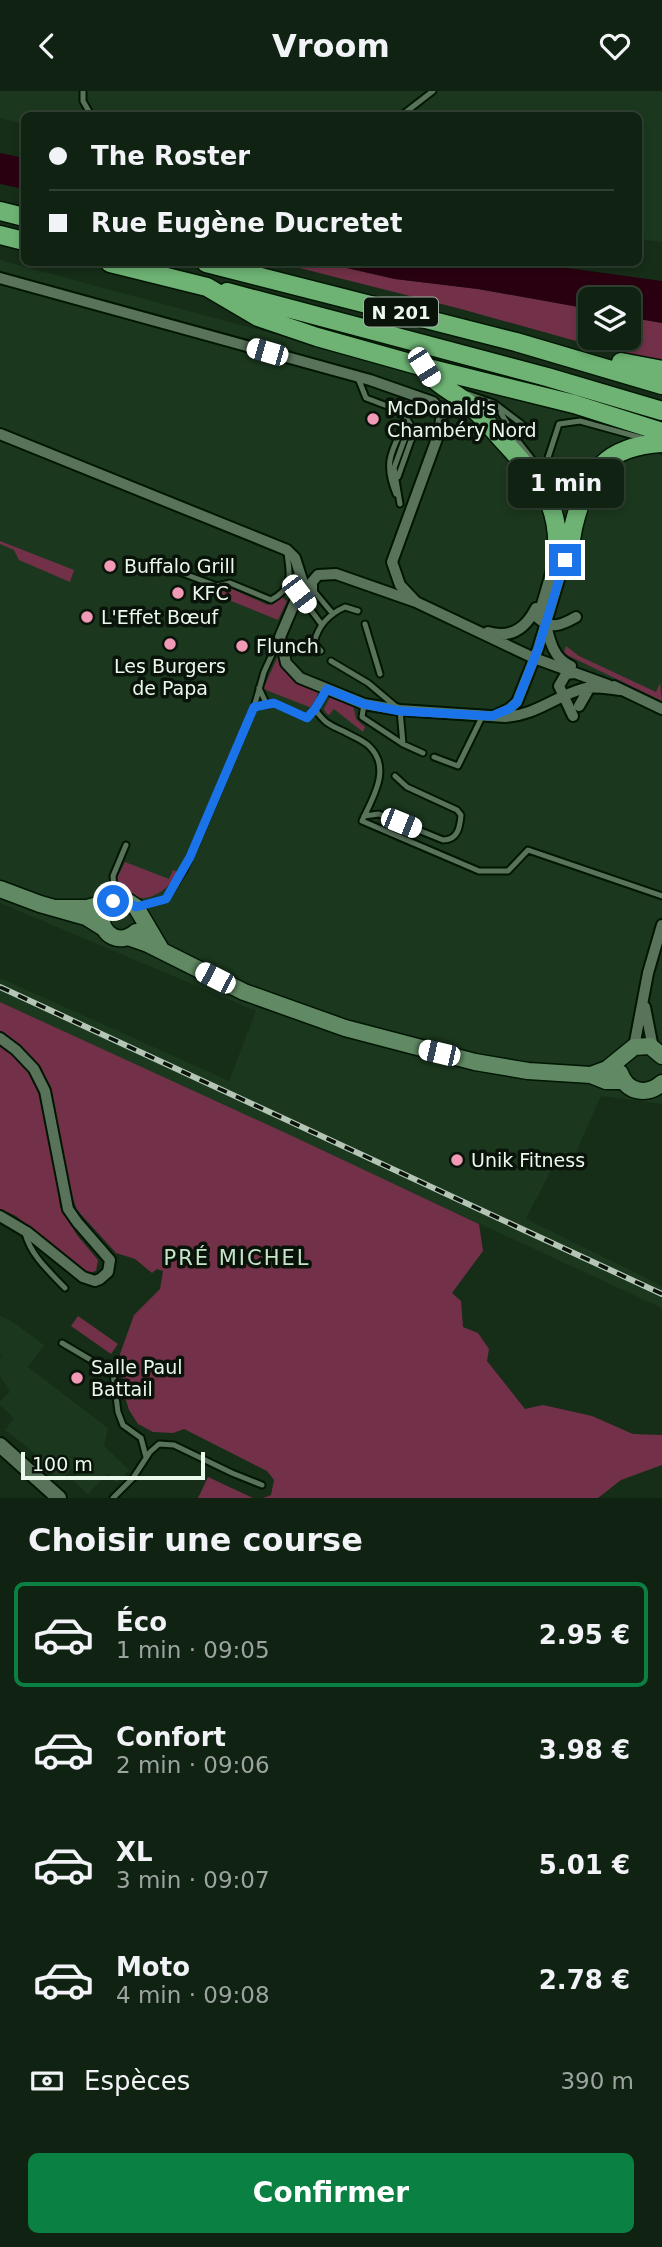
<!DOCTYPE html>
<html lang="fr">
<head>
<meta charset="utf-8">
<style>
	:root { --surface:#102212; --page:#1e2f20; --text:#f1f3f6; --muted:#9ca49f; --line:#303f32; --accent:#0b8043 }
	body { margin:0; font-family:"DejaVu Sans",sans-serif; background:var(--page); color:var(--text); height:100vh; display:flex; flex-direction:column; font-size:26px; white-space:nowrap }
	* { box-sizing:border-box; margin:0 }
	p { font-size:23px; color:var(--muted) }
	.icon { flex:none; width:38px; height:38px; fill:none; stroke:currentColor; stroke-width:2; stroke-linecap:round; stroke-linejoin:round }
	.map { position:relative; height:1407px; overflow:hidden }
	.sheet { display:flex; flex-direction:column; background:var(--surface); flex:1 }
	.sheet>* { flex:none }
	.banner { position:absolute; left:21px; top:21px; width:621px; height:154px; border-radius:10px; box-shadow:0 4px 10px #0003,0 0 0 2px var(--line); display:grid; align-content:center; height:154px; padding:0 28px; background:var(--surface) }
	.fabs { position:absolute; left:578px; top:196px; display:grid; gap:14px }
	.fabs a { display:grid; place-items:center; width:63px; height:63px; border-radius:10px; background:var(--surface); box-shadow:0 4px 10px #0003,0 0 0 2px var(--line); font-size:35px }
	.scale { position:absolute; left:21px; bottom:18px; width:184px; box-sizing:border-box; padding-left:7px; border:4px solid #eaf9eb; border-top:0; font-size:19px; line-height:24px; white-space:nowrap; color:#eaf9eb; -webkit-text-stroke:5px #091309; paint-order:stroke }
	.end { position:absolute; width:32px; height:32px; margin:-16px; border:9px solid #1a73e8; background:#fff; box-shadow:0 0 0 4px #fff }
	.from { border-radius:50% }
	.bubble { position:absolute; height:49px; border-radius:10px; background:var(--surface); box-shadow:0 4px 10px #0003,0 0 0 2px var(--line); font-size:23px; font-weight:700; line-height:49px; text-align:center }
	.car { position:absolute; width:21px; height:42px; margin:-21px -10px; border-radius:9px; box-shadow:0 0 5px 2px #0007; background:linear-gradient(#fff 24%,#345 0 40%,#fff 0 76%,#345 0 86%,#fff 0) }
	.banner b { display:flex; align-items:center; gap:24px; height:66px; font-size:26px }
	.banner b+b { border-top:2px solid var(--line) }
	.banner i { width:18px; height:18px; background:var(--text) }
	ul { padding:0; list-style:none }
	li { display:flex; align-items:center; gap:21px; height:105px; margin:0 14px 10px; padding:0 14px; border:4px solid transparent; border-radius:10px }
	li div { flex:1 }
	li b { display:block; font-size:26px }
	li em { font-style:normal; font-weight:700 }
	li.selected { border-color:var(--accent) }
	li>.icon { width:63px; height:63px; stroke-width:1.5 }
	h2 { padding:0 28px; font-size:32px; line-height:84px }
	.pay { display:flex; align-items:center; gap:18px; height:77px; padding:0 28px; font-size:26px }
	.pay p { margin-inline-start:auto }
	.button { display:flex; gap:14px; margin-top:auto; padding:14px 28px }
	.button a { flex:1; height:80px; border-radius:10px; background:var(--accent); color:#fff; font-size:28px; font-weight:700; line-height:80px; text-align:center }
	header { display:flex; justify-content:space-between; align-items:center; height:91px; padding:0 28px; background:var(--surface); font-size:32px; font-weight:700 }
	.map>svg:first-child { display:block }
	.built { fill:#1b381e }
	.green { fill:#723148 }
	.water { fill:#290010 }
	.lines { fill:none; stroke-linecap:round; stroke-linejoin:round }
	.service-casing { stroke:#011503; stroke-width:9 }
	.minor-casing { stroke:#011503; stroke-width:14 }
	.tertiary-casing { stroke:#011503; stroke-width:18 }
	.secondary-casing { stroke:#011503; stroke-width:19 }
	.trunk-casing { stroke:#011503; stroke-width:21 }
	.service { stroke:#59725a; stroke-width:5 }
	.minor { stroke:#59725a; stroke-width:10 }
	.tertiary { stroke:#59725a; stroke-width:14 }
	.secondary { stroke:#618a64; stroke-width:16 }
	.trunk { stroke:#6eb374; stroke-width:18 }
	.rail-casing { stroke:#b4c5b5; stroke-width:6 }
	.rail { stroke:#091309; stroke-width:3.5; stroke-dasharray:10; stroke-linecap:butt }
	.route { stroke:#1a73e8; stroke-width:9 }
	.poi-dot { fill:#f09ab5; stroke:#091309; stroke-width:2.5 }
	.labels { text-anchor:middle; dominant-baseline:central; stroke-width:7; stroke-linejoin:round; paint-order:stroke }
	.shield { fill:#091309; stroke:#a6b4a7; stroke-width:2 }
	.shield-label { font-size:18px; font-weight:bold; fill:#eaf9eb }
	.poi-label { font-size:19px; fill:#eaf9eb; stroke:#091309; text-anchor:start }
	.neighbourhood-label { font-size:21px; letter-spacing:2px; fill:#c7e4c8; stroke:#091309 }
</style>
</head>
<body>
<header><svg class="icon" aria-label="back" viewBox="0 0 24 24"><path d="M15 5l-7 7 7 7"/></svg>Vroom<svg class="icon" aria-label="heart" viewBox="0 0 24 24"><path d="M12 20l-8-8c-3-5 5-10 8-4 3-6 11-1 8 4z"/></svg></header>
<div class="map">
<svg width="662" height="1407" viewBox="0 0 662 1407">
	<rect width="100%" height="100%" fill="#162d18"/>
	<path class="built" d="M 0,0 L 662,0 L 662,151 L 639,148 L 639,24 L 24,24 L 24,33 L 0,27 Z
		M 0,169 L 596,330 L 662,365 L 662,1013 L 601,1005 L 576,1061 L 553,1075 L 526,1128 L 662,1195 L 662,1217 L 0,911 L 0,887 L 229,990 L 256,920 L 0,812 Z
		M 0,1225 L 13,1231 L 44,1254 L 28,1276 L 108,1337 L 104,1355 L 129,1379 L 117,1392 L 107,1383 L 88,1403 L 72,1389 L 77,1383 L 71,1378 L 59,1390 L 46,1378 L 48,1375 L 26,1355 L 5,1339 L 14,1327 L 0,1314 L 0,1310 L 10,1301 L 0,1285 L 0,1268 L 2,1266 L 0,1264 Z"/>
	<path class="green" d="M 280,172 L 325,172 L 395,188 L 478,198 L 590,218 L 590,247 L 628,247 L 628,226 L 662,232 L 662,274 L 461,218 Z
		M 0,450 L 74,479 L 70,491 L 19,469 L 14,459 L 0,453 Z
		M 230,497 L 268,514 L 282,506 L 287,510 L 278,529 L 219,505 L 218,498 Z
		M 566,555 L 579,565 L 656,601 L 660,592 L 662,610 L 567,564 L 564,561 Z
		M 278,565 L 283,576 L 319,600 L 312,617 L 263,598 Z
		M 331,604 L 353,614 L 356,628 L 365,636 L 363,641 L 334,618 L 329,624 L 326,622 L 324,618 Z
		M 125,771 L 169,788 L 173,779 L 178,781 C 165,807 130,821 117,787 Z
		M 0,911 L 290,1044 L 479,1133 L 483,1160 L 452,1202 L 461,1210 L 463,1236 L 478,1242 L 489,1258 L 487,1270 L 525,1318 L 543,1314 L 592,1325 L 633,1343 L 662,1344 L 662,1374 L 621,1389 L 598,1407 L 263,1407 L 271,1404 L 274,1389 L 267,1380 L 184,1338 L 173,1342 L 153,1341 L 138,1333 L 129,1319 L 125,1306 L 120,1263 L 134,1224 L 160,1198 L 163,1180 L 157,1178 L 152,1182 L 135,1168 L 116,1162 L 77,1119 L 73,1108 L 67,1079 L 53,1064 L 60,1116 L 77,1144 L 98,1169 L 96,1180 L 89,1182 L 82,1178 L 16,1125 L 0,1118 Z
		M 78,1225 L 118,1253 L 111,1263 L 71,1235 Z
		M 208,1386 L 253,1407 L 198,1407 Z"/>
	<path class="water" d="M 0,62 L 24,67 L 24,98 L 0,93 Z
		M 325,172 L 531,172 L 662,190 L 662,232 L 628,226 L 628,208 L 590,208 L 590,218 L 478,198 L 395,188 Z"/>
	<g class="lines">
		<g class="service-casing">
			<path id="service" d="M 83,0 L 83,10 L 91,24
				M 402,24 L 433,0
				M 358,287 L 366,307 L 403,321 L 410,333 L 394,377 L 400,413
				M 468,303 L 494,312 L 531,340
				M 499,319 L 518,350 L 543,382
				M 398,386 L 414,341 L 410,333
				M 539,387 L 543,382 L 559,333 L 580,330 L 645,348
				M 396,403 C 382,369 393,359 407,327
				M 170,472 L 171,478 L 217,495 L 230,492 L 271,509 C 294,496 290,486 287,462
				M 313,499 L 333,523
				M 299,503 L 322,534
				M 365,533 L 380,583
				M 321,560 L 314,552 C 318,535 329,523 345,516 L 358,520
				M 331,570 L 368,592 L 400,619 L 403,653
				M 259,597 L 267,614
				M 364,613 L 362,626 L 403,653 L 423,662
				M 254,616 L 274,612 L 307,627 L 315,618 L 327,598
				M 315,618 C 324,632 330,634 345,641 C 352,645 363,649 369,655 C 392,677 373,706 362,730 L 479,780 L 508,780 L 528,759 L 662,805
				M 434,666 L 458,675 L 483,624
				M 364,725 L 379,723 L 443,749 C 458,749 460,736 461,724 L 457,719 L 407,696 L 395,685
				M 114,797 L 113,785 L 126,754
				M 139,815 L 166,808 L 184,779 L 196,753 L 254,616 L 264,581 L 279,548
				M 25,1142 C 31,1165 49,1180 65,1197
				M 62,1252 L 113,1282 L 118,1321 L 123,1334 L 141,1347 L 146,1366
				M 113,1407 L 133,1387 L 150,1361 L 159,1353 L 174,1354 L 232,1382 L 262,1394"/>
		</g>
		<g class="minor-casing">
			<path id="minor" d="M 0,187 L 370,289 L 433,311 L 442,322 L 439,342 L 392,471 L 400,494 L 416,511
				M 0,343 L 287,459 L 295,467 L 303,492 L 280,546 L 286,572 L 300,587 L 364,613 L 400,619 L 505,626 C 536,624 554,606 582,598 C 593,594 609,598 620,599
				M 557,462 L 538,527 C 551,539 562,534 576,526
				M 312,500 L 312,491 L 318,484 L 336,483 L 416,511 L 534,567 L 608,594
				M 546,534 C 550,551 554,568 571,575
				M 488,541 C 511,548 526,537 536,517
				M 614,595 L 662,618
				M 579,615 L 590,596
				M 496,624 L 509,618 L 517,611 L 538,558 L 569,455
				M 573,625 L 559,595 L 566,583 L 574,582
				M 645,916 L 653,957
				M 0,947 L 16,959 L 34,978 L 45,1000 L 68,1118 L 77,1131 L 110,1169 L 108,1181 L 100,1188 L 95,1190 L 83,1186 L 27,1141 L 0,1125
				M 634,956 L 648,882 L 662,834"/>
		</g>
		<g class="tertiary-casing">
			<path id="tertiary" d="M 0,1354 L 59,1407"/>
		</g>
		<g class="secondary-casing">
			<path id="secondary" d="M 0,798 L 40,813 L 86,826 L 102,836
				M 57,817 L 87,817 L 113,810 L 127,810 L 136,816 L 162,860
				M 101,825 C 102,846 121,854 136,841
				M 128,846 L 148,853 L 244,901 L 345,937 L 475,971 L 528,980 L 591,984 L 606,990 L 623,990
				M 620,982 C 627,1002 647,1005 662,992
				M 591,984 L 607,978 L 634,956 L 650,955 L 662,965"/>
		</g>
		<g class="trunk-casing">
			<path id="trunk" d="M 0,120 L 24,126
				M 0,144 L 24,150
				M 110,172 L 207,196 L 258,226 L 317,246 L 424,276 L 574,313 L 662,341
				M 206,172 L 516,251 L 662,294
				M 227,201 L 547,286 L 662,320
				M 621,271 L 662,279
				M 425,277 C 435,294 455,301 470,314 C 483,326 495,341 507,354 C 539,389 560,412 557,462
				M 569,455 C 572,448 572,440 574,433 C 587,381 606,355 662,352"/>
		</g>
		<use href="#service" class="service"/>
		<use href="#minor" class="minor"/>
		<use href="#tertiary" class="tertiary"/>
		<use href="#secondary" class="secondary"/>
		<use href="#trunk" class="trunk"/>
		<g class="rail-casing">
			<path id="rail" d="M 0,896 L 662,1203"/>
		</g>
		<use href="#rail" class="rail"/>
	</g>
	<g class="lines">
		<path class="route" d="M 113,810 L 127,810 L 136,816 L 166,808 L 190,766 L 254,616 L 274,612 L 307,627 L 315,618 L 327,598 L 364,613 L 400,620 L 492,625 L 509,618 L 517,611 L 538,558 L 565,469"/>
	</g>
	<g class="poi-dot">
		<circle cx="373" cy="328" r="7"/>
		<circle cx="110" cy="475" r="7"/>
		<circle cx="178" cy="502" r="7"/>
		<circle cx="87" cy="526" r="7"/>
		<circle cx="170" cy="553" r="7"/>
		<circle cx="242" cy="555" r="7"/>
		<circle cx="457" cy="1069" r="7"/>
		<circle cx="77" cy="1287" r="7"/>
	</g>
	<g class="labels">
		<rect class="shield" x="364" y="206.5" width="74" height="29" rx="5"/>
		<g class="shield-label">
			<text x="401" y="221">N 201</text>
		</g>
		<g class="poi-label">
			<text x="387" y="317">McDonald's<tspan x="387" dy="22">Chambéry Nord</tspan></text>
			<text x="124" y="475">Buffalo Grill</text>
			<text x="192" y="502">KFC</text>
			<text x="101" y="526">L'Effet Bœuf</text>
			<text x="256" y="555">Flunch</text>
			<text x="170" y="575" text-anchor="middle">Les Burgers<tspan x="170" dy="22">de Papa</tspan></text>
			<text x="471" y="1069">Unik Fitness</text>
			<text x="91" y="1276">Salle Paul<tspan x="91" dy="22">Battail</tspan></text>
		</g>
		<g class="neighbourhood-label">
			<text x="237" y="1167">PRÉ MICHEL</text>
		</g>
	</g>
</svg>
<div class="fabs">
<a><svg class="icon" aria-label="layers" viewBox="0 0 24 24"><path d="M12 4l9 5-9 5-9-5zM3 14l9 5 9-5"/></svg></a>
</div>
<div class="scale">100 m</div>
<i class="end from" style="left:113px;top:810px"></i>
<i class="end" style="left:565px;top:469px"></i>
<div class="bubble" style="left:508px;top:368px;width:116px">1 min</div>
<i class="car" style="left:267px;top:261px;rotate:286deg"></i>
<i class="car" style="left:424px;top:276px;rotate:148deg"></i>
<i class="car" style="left:299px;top:503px;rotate:143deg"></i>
<i class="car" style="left:401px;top:732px;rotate:112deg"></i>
<i class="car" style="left:215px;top:887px;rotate:297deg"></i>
<i class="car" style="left:439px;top:962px;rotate:283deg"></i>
<div class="banner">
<b><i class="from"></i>The Roster</b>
<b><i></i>Rue Eugène Ducretet</b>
</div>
</div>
<section class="sheet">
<h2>Choisir une course</h2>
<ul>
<li class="selected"><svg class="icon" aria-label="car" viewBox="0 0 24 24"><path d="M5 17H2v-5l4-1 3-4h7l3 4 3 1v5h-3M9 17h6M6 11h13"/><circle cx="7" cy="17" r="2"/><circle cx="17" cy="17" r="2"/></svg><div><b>Éco</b><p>1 min · 09:05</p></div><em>2.95 €</em></li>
<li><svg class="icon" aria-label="car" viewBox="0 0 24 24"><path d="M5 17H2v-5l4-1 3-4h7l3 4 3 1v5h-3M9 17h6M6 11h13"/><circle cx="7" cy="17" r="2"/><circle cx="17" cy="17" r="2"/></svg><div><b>Confort</b><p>2 min · 09:06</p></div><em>3.98 €</em></li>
<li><svg class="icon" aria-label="car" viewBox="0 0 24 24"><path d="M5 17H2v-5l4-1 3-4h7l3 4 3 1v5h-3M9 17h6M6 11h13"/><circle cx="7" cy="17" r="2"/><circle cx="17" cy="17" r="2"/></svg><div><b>XL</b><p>3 min · 09:07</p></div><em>5.01 €</em></li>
<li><svg class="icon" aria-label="car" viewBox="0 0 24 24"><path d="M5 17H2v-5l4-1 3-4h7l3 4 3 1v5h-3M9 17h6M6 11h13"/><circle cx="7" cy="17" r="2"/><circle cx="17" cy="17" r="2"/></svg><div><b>Moto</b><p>4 min · 09:08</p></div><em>2.78 €</em></li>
</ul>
<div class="pay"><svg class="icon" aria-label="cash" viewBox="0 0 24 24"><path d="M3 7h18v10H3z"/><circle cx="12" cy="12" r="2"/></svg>Espèces<p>390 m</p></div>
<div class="button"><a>Confirmer</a></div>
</section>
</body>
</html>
